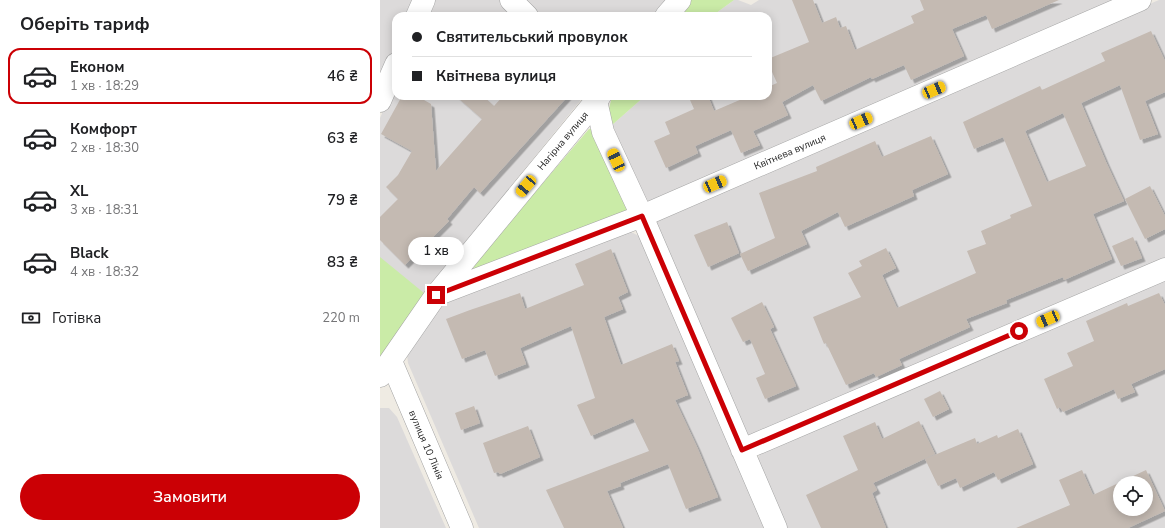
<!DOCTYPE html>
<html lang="uk">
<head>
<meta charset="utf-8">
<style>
	:root { --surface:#fff; --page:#f6f6f6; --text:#202124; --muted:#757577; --line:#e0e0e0; --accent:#cb0005 }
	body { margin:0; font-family:"Nunito Sans",sans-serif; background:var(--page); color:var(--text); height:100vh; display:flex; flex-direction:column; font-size:15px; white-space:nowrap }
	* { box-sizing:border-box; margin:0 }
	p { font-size:13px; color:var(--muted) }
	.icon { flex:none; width:22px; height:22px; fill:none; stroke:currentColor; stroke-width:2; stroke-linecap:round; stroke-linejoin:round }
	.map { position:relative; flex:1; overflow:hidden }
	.drawer { display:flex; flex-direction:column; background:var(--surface); width:380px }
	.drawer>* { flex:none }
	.banner { position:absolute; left:12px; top:12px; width:380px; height:88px; border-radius:12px; box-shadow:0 2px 10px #0003; display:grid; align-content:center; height:88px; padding:0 20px; background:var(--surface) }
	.buttons { position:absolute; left:733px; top:476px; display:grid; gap:8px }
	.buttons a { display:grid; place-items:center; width:40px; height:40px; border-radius:50%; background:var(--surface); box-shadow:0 2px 10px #0003; font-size:20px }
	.end { position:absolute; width:18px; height:18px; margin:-9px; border:5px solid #cb0005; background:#fff; box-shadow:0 0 0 2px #fff }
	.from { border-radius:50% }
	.bubble { position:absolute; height:28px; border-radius:14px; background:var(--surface); box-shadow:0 2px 10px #0003; font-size:13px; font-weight:600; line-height:28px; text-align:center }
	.car { position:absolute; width:12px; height:24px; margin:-12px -6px; border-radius:5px; box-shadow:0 0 3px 1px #0007; background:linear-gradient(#f5c518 24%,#345 0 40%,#f5c518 0 76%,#345 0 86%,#f5c518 0) }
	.banner b { display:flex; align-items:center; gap:14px; height:38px; font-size:15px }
	.banner b+b { border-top:1px solid var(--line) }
	.banner i { width:10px; height:10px; background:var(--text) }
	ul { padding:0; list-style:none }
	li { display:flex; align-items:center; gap:12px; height:56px; margin:0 8px 6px; padding:0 12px; border:2px solid transparent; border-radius:12px }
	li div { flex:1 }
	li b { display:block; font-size:15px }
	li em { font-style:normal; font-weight:600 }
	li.active { border-color:var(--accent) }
	li>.icon { width:36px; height:36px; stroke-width:1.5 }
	h2 { padding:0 20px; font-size:18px; line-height:48px }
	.pay { display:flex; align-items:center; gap:10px; height:44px; padding:0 20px; font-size:15px }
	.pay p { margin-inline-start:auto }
	.cta { display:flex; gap:8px; margin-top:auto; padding:8px 20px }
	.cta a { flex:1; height:46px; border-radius:24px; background:var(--accent); color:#fff; font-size:16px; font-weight:600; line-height:46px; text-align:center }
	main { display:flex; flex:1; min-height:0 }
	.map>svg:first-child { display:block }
	.residential { fill:#dcdada; fill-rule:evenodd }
	.grass { fill:#caeba7 }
	.building { fill:#c4bab2; fill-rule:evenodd; filter:url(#shadow) }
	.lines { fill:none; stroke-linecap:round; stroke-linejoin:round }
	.street-casing { stroke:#a4a4a4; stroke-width:23 }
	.street { stroke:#fff; stroke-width:22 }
	.route { stroke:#cb0005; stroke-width:5 }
	.labels { text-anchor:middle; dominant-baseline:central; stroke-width:3; stroke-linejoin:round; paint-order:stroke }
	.street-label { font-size:10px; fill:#1d1d1d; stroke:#fff }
</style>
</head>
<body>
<main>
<section class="drawer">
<h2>Оберіть тариф</h2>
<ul>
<li class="active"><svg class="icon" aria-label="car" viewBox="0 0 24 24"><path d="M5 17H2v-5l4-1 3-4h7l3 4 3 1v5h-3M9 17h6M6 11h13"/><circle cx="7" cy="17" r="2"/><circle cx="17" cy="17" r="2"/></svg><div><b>Економ</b><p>1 хв · 18:29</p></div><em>46 ₴</em></li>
<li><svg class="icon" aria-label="car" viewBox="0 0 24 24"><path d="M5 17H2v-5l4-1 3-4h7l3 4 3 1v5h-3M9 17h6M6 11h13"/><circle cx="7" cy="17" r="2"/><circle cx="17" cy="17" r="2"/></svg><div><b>Комфорт</b><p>2 хв · 18:30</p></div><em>63 ₴</em></li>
<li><svg class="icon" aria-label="car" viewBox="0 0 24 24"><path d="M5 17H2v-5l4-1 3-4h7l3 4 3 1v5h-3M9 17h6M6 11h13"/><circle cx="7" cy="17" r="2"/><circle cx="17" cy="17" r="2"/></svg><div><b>XL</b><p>3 хв · 18:31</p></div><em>79 ₴</em></li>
<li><svg class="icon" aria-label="car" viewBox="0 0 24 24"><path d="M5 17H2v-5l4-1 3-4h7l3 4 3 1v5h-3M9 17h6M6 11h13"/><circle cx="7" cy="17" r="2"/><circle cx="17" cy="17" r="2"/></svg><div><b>Black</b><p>4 хв · 18:32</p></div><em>83 ₴</em></li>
</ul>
<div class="pay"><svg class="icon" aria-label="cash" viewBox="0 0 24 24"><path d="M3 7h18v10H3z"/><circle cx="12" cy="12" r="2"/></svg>Готівка<p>220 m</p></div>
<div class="cta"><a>Замовити</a></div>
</section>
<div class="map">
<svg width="785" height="528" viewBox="0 0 785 528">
	<defs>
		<filter id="shadow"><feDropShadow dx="3.5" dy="3.5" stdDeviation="0" flood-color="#0004"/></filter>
	</defs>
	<rect width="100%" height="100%" fill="#efebe3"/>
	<path class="residential" d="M 0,0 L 36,0 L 29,16 L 16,16 L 16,44 L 0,80 Z
		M 52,0 L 122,0 L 137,16 L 45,16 Z
		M 141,0 L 290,0 L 277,16 L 157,16 Z
		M 354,0 L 358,0 L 371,5 L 379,0 L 742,0 L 269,205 L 265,200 L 232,125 L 265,96 L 388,96 L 388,16 L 332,16 Z
		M 779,0 L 785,0 L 785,262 L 370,437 L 365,432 L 274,218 L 277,215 Z
		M 16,82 L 16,96 L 201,96 L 200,101 L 44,293 L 0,361 L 0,118 Z
		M 249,231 L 259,236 L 388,528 L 99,528 L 28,363 L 27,355 L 56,305 Z
		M 785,275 L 785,528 L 406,528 L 380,466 L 378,458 L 381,450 ZM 740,483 L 766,483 L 766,509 L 740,509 Z
		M 0,408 L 9,408 L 17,417 L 66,528 L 0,528 Z"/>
	<path class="grass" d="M 309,0 L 354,0 L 332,16 L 296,16 Z
		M 232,96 L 265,96 L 232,125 L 228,113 Z
		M 209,129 L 212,129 L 250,210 L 94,272 L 93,265 Z
		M 0,257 L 44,293 L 0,361 Z"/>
	<path class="building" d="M 412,0 L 433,0 L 442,23 L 456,17 L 460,28 L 466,26 L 475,50 L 534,23 L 531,16 L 544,10 L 540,0 L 679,0 L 612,29 L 606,15 L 572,29 L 584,56 L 531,80 L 524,65 L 492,79 L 491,77 L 441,101 L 433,85 L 402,102 L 408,115 L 373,131 L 380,145 L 361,153 L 351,130 L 315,146 L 318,153 L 286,168 L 274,141 L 290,134 L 285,122 L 314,109 L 310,100 L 320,96 L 328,96 L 334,111 L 369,96 L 388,96 L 388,87 L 397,83 L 388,63 L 388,59 L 429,42 Z
		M 771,31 L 785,61 L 785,92 L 765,101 L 778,134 L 760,140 L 740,85 L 701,103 L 726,162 L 744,201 L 713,214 L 732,259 L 684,280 L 683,277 L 626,300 L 627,303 L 586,319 L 590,327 L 519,359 L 522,365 L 496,377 L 494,373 L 466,385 L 446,343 L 444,344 L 433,317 L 481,297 L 468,273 L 482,266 L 479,261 L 506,248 L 516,268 L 502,275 L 517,308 L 596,273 L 587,251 L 606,244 L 601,231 L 631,218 L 630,215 L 652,206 L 623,137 L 594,149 L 583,122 L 660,86 L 662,90 L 725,61 L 721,53 ZM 683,113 L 706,166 L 667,182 L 645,131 Z
		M 22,96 L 37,96 L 51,104 L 56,171 L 102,119 L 76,96 L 103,96 L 114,106 L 123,96 L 188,96 L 100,193 L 94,187 L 67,219 L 69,221 L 25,265 L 0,240 L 0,217 L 18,199 L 6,187 L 18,175 L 32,151 L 1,134 Z
		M 551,136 L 568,174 L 532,190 L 534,196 L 465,227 L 458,212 L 421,231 L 427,244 L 368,271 L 360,254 L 395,238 L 379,193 L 437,171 L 436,167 L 495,141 L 502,157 Z
		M 770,186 L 785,216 L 785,229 L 765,239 L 745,199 Z
		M 347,222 L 359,253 L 328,267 L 314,235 Z
		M 753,237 L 762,258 L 741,266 L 732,246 Z
		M 231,249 L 248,292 L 238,297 L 243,309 L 224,317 L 241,365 L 292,344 L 299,361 L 295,362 L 308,395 L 295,400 L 317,447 L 338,497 L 306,509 L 288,464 L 240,483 L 241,486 L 227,491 L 243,528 L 184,528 L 166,490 L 269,451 L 253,418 L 211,436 L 197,405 L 215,398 L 191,326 L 140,348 L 146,364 L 115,376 L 105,350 L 82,359 L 66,319 L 90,310 L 140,293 L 145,309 L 204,285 L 195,264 Z
		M 779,293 L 785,305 L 785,369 L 751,384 L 755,392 L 738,399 L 734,389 L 683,412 L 680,407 L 677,409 L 664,379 L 693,366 L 687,353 L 714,341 L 706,321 L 747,303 L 748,306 Z
		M 382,302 L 394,327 L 390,329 L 416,386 L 385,399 L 376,378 L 385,374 L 370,339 L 363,342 L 351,318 Z
		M 560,391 L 569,409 L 553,417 L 544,399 Z
		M 94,406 L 100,423 L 81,430 L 75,413 Z
		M 539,421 L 555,454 L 493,483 L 497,490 L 492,493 L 506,528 L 441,528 L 426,495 L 478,470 L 463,436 L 495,422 L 502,439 Z
		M 148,426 L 160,457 L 120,474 L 118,472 L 114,473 L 103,443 Z
		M 638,429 L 653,464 L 618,480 L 614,472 L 580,488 L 576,478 L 558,486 L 545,459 L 595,438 L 597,444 L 617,435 L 618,438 Z
		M 702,470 L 713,495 L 766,470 L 785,511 L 748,528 L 636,528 L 690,505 L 679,480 ZM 740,483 L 766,483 L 766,509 L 740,509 Z"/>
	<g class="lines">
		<g class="street-casing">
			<path id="street" d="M 131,0 L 147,16
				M 37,16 L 44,0
				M 286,16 L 300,0
				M 215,96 L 223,132 L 262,216 L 396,528
				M 0,101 L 16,64
				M 56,295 L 262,216 L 760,0
				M 11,361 L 82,528
				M 0,376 L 56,295 L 220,96
				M 362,450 L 785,269"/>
		</g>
		<use href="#street" class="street"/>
	</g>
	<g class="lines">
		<path class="route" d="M 56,295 L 262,216 L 362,450 L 639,331"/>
	</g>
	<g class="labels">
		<g class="street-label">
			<text transform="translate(183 141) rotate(-50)">Нагірна вулиця</text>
			<text transform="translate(410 152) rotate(-23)">Квітнева вулиця</text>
			<text transform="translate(46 445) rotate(67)">вулиця 10 Лінія</text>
		</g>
	</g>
</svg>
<div class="buttons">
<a><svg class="icon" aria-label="locate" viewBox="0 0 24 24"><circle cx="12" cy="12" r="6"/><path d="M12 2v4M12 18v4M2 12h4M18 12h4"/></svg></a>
</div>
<i class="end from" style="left:639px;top:331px"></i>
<i class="end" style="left:56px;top:295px"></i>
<div class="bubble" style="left:28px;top:237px;width:56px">1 хв</div>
<i class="car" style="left:554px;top:90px;rotate:67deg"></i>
<i class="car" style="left:481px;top:121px;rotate:67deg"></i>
<i class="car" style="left:236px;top:160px;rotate:335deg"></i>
<i class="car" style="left:335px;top:184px;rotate:67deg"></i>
<i class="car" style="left:146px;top:186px;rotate:220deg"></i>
<i class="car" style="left:668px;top:319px;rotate:247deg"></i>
<div class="banner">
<b><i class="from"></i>Святительський провулок</b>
<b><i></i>Квітнева вулиця</b>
</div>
</div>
</main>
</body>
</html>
